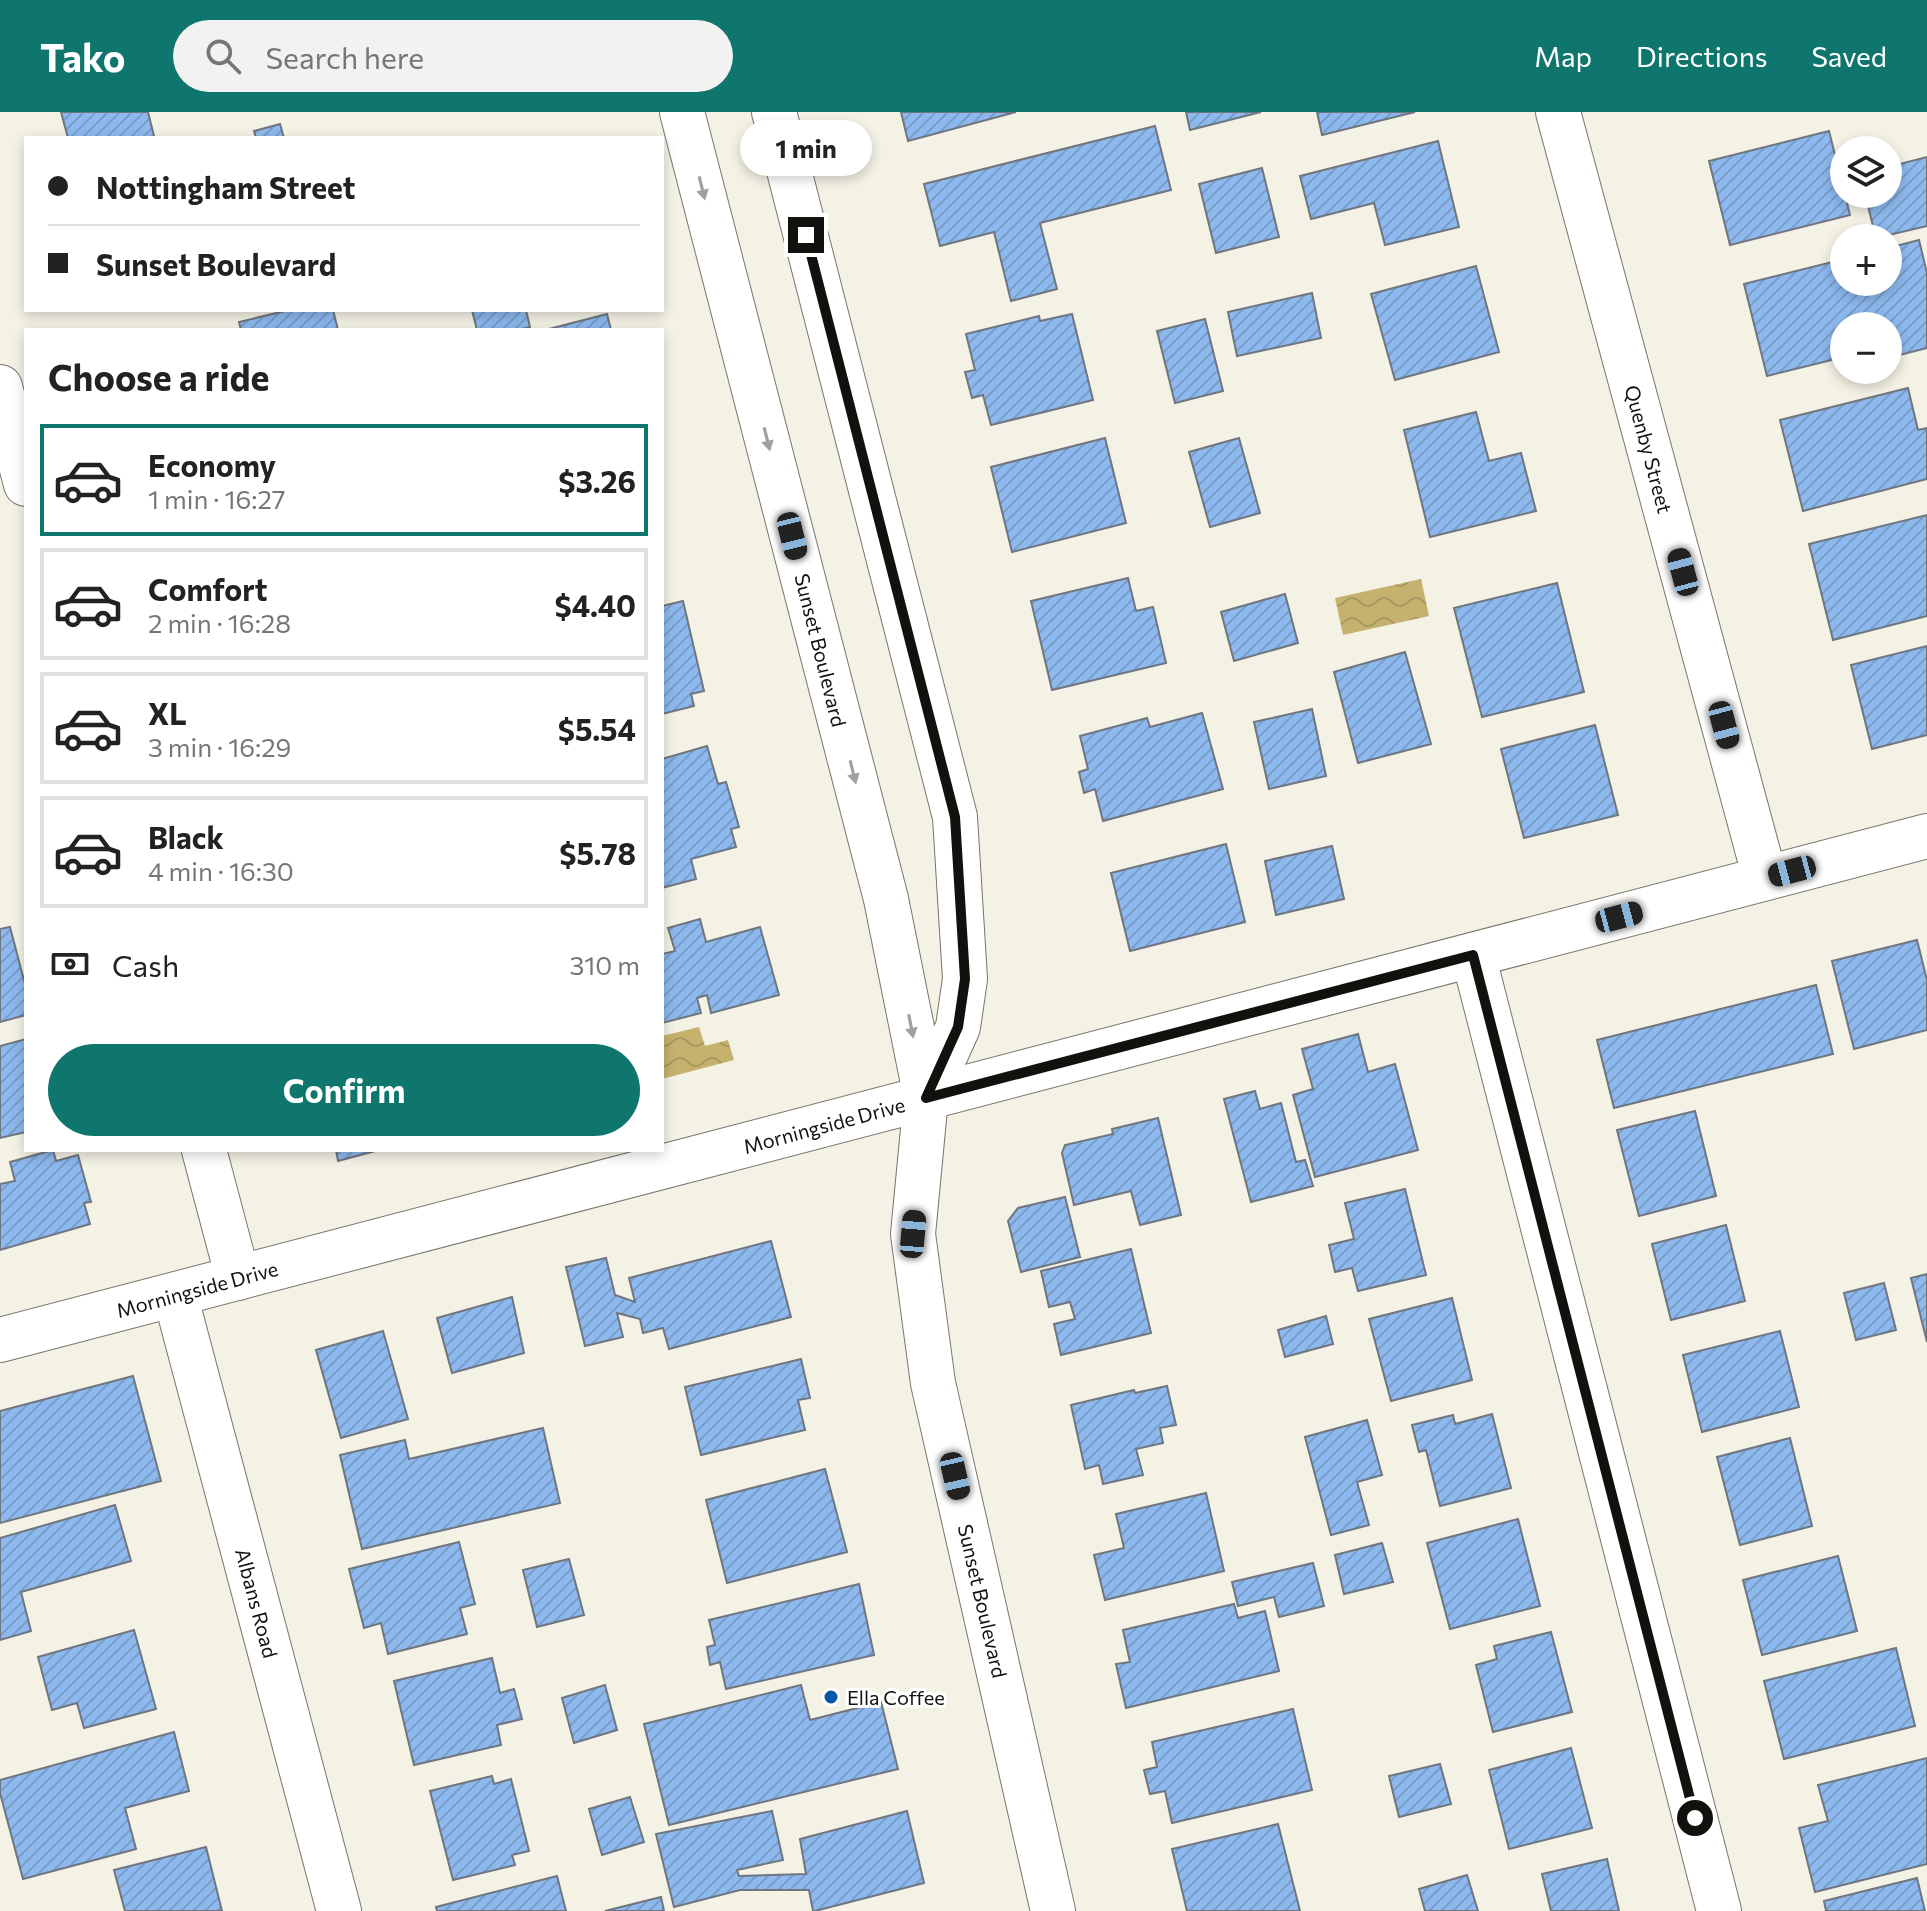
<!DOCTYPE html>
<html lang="en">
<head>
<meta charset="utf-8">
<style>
	:root { --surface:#fff; --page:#f2f2f2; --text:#222; --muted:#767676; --line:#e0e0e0; --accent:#0f766e }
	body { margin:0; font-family:Commissioner,sans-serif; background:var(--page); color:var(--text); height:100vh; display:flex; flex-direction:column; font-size:30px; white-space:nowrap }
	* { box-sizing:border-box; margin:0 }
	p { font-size:26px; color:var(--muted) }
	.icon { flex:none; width:44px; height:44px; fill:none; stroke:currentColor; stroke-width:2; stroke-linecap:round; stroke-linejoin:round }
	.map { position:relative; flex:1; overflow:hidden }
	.drawer { position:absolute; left:24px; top:216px; width:640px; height:824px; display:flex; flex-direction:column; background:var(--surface); border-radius:0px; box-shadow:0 4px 12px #0003 }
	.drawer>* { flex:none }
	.guide { position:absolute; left:24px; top:24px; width:640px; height:176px; border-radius:0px; box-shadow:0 4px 12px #0003; display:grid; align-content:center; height:176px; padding:0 24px; background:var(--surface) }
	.tools { position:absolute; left:1830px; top:24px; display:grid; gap:16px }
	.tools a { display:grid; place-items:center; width:72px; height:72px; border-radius:50%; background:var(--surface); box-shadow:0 4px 12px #0003; font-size:40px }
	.end { position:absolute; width:36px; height:36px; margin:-18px; border:10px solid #12110d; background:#fff; box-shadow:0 0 0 4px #fff }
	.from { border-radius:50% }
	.bubble { position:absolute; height:56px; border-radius:28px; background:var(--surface); box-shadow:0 4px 12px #0003; font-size:26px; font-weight:700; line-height:56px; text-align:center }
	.car { position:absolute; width:24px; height:48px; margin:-24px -12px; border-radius:10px; box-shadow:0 0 6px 2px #0007; background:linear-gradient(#222 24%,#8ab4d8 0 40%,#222 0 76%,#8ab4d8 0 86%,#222 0) }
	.guide b { display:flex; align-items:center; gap:28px; height:76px; font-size:30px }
	.guide b+b { border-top:2px solid var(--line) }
	.guide i { width:20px; height:20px; background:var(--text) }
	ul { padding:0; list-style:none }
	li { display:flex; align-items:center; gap:24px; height:112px; margin:0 16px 12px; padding:0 8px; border:4px solid var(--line); border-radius:0px }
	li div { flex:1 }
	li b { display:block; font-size:30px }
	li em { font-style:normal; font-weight:700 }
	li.current { border-color:var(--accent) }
	li>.icon { width:72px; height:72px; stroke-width:1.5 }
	h2 { padding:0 24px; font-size:36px; line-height:96px }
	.pay { display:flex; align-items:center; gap:20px; height:88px; padding:0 24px; font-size:30px }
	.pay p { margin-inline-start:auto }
	.action { display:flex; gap:16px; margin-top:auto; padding:16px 24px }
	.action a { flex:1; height:92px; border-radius:48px; background:var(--accent); color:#fff; font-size:32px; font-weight:700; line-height:92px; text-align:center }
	header { display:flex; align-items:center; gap:48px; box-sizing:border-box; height:112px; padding:0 40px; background:var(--accent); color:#fff }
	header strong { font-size:38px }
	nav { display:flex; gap:44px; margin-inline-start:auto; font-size:28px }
	.search { width:560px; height:72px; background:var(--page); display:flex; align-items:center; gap:20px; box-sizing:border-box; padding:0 28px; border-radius:44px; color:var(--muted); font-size:30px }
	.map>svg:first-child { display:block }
	.water { fill:url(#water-waves) }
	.building { fill:url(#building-hatch); stroke:#6f767f; stroke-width:2 }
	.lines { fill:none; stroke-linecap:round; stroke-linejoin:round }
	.street-casing { stroke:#78756b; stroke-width:46 }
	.secondary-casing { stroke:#78756b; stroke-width:46 }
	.street { stroke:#fff; stroke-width:44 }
	.secondary { stroke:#fff; stroke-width:44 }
	.oneway { fill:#a0a09e }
	.route { stroke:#12110d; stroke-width:10 }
	.poi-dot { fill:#0058a6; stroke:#fff; stroke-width:3 }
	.labels { text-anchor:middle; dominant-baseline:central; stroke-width:6; stroke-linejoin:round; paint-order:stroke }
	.street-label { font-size:20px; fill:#12110d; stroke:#fff }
	.poi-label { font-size:20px; fill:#12110d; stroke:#fff; text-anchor:start }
</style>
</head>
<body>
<header>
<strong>Tako</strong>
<div class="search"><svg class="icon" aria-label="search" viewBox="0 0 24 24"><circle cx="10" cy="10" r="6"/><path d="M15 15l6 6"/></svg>Search here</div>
<nav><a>Map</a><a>Directions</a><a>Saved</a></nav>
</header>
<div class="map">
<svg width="1927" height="1799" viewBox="0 0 1927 1799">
	<defs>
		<pattern id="water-waves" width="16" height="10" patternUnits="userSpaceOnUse" patternTransform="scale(2)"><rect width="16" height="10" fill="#c6b26f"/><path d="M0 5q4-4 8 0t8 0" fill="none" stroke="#a9985f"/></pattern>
		<pattern id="building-hatch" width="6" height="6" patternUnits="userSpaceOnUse" patternTransform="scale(2)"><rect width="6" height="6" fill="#8db9ee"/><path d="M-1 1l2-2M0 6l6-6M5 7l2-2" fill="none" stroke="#799ecb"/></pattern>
	</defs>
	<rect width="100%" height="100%" fill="#f4f1e5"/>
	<path class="water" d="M 1421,467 L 1429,504 L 1343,523 L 1335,486 Z
		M 699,915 L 705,934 L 728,928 L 734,948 L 662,967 L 662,924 Z"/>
	<path class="building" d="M 61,0 L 148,0 L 154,24 L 148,26 L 68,26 Z
		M 901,0 L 1016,0 L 908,29 Z
		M 1186,0 L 1261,0 L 1190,18 Z
		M 1317,0 L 1415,0 L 1322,23 Z
		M 280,12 L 284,26 L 256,26 L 254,19 Z
		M 1155,14 L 1171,78 L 1040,111 L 1057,177 L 1011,189 L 994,120 L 940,134 L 924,72 Z
		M 1829,19 L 1850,103 L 1730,133 L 1709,49 Z
		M 1438,29 L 1459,115 L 1385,133 L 1374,91 L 1311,107 L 1300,64 Z
		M 1927,45 L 1927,114 L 1876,126 L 1865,82 L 1888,82 L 1888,55 Z
		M 1262,56 L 1279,125 L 1216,141 L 1199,72 Z
		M 1919,128 L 1927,161 L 1927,236 L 1888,246 L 1888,214 L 1844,214 L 1844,245 L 1767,264 L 1744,172 L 1844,147 L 1844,170 L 1888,170 L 1888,136 Z
		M 1476,154 L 1499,240 L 1395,268 L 1371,182 Z
		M 1312,181 L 1321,226 L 1237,244 L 1228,200 Z
		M 289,198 L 333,198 L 338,218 L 241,218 L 239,210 Z
		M 472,198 L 526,198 L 530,215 L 517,218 L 477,218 Z
		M 607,202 L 611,218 L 545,218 Z
		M 1072,202 L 1093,288 L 991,313 L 983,283 L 972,286 L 965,260 L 975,258 L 966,222 L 1039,204 L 1040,209 Z
		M 1205,207 L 1223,279 L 1175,291 L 1157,219 Z
		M 1908,276 L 1918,318 L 1927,316 L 1927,367 L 1803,399 L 1780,308 Z
		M 1476,300 L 1489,349 L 1521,341 L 1536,399 L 1430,425 L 1404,318 Z
		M 1105,326 L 1126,411 L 1012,440 L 991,355 Z
		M 1239,326 L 1260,401 L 1210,415 L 1189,340 Z
		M 1927,403 L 1927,504 L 1833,528 L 1809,432 Z
		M 1128,466 L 1136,499 L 1153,495 L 1166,551 L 1052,578 L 1031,489 Z
		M 1557,471 L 1584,580 L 1482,605 L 1454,496 Z
		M 1285,482 L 1298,531 L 1234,549 L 1221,500 Z
		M 683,489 L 704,579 L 691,582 L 694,594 L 662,602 L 662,494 Z
		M 1927,534 L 1927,623 L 1872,637 L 1851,553 Z
		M 1405,540 L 1431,632 L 1358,651 L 1334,560 Z
		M 1312,597 L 1326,664 L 1269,677 L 1254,610 Z
		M 1202,601 L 1223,677 L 1103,709 L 1095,677 L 1084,681 L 1079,660 L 1088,657 L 1080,624 L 1147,606 L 1150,615 Z
		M 1595,613 L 1618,703 L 1524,726 L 1501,637 Z
		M 707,634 L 718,672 L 726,670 L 739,715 L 731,717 L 736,735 L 691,747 L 696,767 L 662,776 L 662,647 Z
		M 1226,732 L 1245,810 L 1130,839 L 1111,761 Z
		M 1332,734 L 1344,787 L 1276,803 L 1265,749 Z
		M 700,807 L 706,830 L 760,815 L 779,883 L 711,901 L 707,883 L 697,886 L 701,901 L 662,911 L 662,842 L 675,839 L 668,816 Z
		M 10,815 L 26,876 L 26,903 L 0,910 L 0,817 Z
		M 1917,828 L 1927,868 L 1927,918 L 1854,937 L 1832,849 Z
		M 1816,873 L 1833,942 L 1614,996 L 1597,928 Z
		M 1358,922 L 1368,960 L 1395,952 L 1418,1038 L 1315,1065 L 1293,983 L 1313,977 L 1302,937 Z
		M 26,927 L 26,1020 L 0,1026 L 0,934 Z
		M 1255,979 L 1260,997 L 1281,991 L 1296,1050 L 1305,1048 L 1313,1074 L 1251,1090 L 1224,987 Z
		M 1695,999 L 1716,1084 L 1639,1104 L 1617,1018 Z
		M 1158,1006 L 1181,1103 L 1140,1113 L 1131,1079 L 1074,1093 L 1062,1041 L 1065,1033 L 1113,1022 L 1112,1017 Z
		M 53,1038 L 56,1049 L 78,1043 L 91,1090 L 84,1091 L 90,1112 L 0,1138 L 0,1072 L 15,1069 L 10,1050 Z
		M 336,1038 L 379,1038 L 338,1049 Z
		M 1405,1077 L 1426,1163 L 1358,1179 L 1352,1156 L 1335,1160 L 1329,1133 L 1354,1127 L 1345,1091 Z
		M 1065,1085 L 1080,1145 L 1021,1160 L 1008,1109 L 1018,1096 Z
		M 1726,1113 L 1745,1189 L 1671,1208 L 1652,1132 Z
		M 771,1129 L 791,1205 L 669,1237 L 663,1216 L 643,1221 L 640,1207 L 617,1201 L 623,1225 L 585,1234 L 566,1155 L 606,1146 L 615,1183 L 635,1190 L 629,1166 Z
		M 1131,1137 L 1151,1221 L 1061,1243 L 1054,1212 L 1075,1207 L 1070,1190 L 1049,1195 L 1041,1159 Z
		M 1927,1162 L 1927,1230 L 1911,1166 Z
		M 1884,1171 L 1896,1218 L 1856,1228 L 1844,1181 Z
		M 512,1185 L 524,1241 L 452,1261 L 437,1206 Z
		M 1452,1186 L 1472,1268 L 1391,1289 L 1369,1207 Z
		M 1326,1204 L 1333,1232 L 1285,1245 L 1278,1218 Z
		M 383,1219 L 408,1307 L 341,1326 L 316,1238 Z
		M 1780,1219 L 1799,1295 L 1702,1320 L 1683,1243 Z
		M 801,1247 L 810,1286 L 798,1288 L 805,1318 L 701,1343 L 685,1275 Z
		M 133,1264 L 161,1369 L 0,1411 L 0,1299 Z
		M 1167,1274 L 1176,1313 L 1160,1316 L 1163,1331 L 1136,1337 L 1143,1363 L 1103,1372 L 1099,1353 L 1085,1357 L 1071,1293 L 1134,1278 L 1135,1281 Z
		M 1492,1302 L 1511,1376 L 1440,1394 L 1426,1338 L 1419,1340 L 1412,1313 L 1453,1303 L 1455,1312 Z
		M 1367,1308 L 1382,1363 L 1357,1370 L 1369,1413 L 1331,1423 L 1305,1325 Z
		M 543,1316 L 560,1391 L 362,1437 L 340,1343 L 405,1328 L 409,1347 Z
		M 1790,1326 L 1812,1414 L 1740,1433 L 1717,1345 Z
		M 825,1357 L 847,1440 L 727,1471 L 706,1388 Z
		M 1206,1381 L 1224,1459 L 1105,1488 L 1094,1443 L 1124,1436 L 1116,1402 Z
		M 115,1393 L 131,1449 L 21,1480 L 31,1519 L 0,1528 L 0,1426 Z
		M 1518,1407 L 1540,1494 L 1450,1517 L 1427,1431 Z
		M 459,1430 L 475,1492 L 460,1496 L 467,1522 L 388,1542 L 381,1511 L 364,1516 L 349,1457 Z
		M 1382,1431 L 1393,1470 L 1344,1482 L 1335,1443 Z
		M 1838,1444 L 1857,1519 L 1762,1543 L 1743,1468 Z
		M 569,1447 L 584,1503 L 537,1515 L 523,1458 Z
		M 1313,1451 L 1324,1494 L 1279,1505 L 1274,1485 L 1238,1494 L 1232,1470 Z
		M 859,1472 L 874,1543 L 726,1577 L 720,1550 L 710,1553 L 707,1535 L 715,1533 L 709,1508 Z
		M 1234,1492 L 1238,1506 L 1265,1499 L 1279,1559 L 1126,1596 L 1116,1552 L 1130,1550 L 1123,1518 Z
		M 134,1518 L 156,1597 L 84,1616 L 77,1591 L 52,1598 L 38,1545 Z
		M 1551,1520 L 1572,1600 L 1493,1620 L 1476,1553 L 1497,1547 L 1494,1534 Z
		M 1896,1536 L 1915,1614 L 1784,1647 L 1764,1569 Z
		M 492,1546 L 500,1581 L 514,1577 L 522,1607 L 497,1613 L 501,1633 L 414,1653 L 394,1569 Z
		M 605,1573 L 617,1618 L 574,1631 L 562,1586 Z
		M 801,1573 L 810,1608 L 881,1590 L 898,1657 L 669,1713 L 644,1612 Z
		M 1293,1597 L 1312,1678 L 1172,1711 L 1165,1679 L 1150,1682 L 1144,1658 L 1157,1655 L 1152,1630 Z
		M 174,1620 L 189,1679 L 125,1696 L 136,1737 L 23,1767 L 0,1681 L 0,1668 Z
		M 1571,1636 L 1592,1716 L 1509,1737 L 1489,1658 Z
		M 1927,1646 L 1927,1752 L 1815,1780 L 1799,1716 L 1828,1709 L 1818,1673 Z
		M 1440,1652 L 1451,1692 L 1399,1705 L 1389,1664 Z
		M 492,1664 L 494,1672 L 511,1667 L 529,1739 L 512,1743 L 515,1753 L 453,1768 L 430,1679 Z
		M 630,1685 L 644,1730 L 602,1743 L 589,1697 Z
		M 772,1699 L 783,1748 L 737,1758 L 739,1764 L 806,1762 L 800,1727 L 907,1699 L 924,1771 L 815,1799 L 813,1799 L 809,1778 L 740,1778 L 674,1795 L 656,1722 Z
		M 1278,1712 L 1300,1799 L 1187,1799 L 1172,1737 Z
		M 206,1735 L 222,1799 L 125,1799 L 114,1758 Z
		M 1607,1747 L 1619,1799 L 1551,1799 L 1542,1762 Z
		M 1467,1763 L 1478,1799 L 1425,1799 L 1419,1777 Z
		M 557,1764 L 566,1799 L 437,1799 L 436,1795 Z
		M 1917,1766 L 1925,1799 L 1826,1799 L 1824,1789 Z
		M 661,1785 L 664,1799 L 605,1799 Z"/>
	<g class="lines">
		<g class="street-casing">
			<path id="street" d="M 1558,0 L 1765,766
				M 0,275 L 26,372
				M 1473,843 L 1719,1799
				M 204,1038 L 238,1166
				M 175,1183 L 339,1799"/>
		</g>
		<g class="secondary-casing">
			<path id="secondary" d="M 682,0 L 886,787 L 926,986 L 913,1122 L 933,1271 L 1053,1799
				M 774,0 L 955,705 L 965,867 L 958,915 L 926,986
				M 0,1228 L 1927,724"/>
		</g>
		<use href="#street" class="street"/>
		<use href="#secondary" class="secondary"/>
	</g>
	<defs><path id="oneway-solid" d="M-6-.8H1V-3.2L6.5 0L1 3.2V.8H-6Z" transform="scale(2)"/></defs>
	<g class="oneway">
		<use href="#oneway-solid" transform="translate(702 76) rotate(76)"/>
		<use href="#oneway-solid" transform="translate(767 327) rotate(76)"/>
		<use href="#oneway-solid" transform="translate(853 660) rotate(76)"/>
		<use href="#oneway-solid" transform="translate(911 914) rotate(79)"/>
	</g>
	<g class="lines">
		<path class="route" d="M 806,123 L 955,705 L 965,867 L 958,915 L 926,986 L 1473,843 L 1695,1706"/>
	</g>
	<circle class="poi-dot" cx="831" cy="1585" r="8"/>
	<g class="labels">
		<g class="street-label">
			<text transform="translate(1649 337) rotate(75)">Quenby Street</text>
			<text transform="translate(821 538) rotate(76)">Sunset Boulevard</text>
			<text transform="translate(824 1013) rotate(-15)">Morningside Drive</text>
			<text transform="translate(197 1177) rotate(-15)">Morningside Drive</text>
			<text transform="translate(983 1489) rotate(77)">Sunset Boulevard</text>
			<text transform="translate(257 1491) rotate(75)">Albans Road</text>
		</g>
		<g class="poi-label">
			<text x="847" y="1585">Ella Coffee</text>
		</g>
	</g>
</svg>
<div class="tools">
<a><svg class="icon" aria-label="layers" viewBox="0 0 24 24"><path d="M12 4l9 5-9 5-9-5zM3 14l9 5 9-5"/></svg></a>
<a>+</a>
<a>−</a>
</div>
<i class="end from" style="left:1695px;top:1706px"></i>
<i class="end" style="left:806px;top:123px"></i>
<div class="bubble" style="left:740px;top:8px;width:132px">1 min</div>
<i class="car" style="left:792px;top:424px;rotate:166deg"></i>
<i class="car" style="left:1683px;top:460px;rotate:345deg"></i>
<i class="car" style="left:1724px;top:613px;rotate:165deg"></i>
<i class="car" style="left:1792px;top:759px;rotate:255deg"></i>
<i class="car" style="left:1619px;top:805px;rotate:75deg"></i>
<i class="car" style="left:913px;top:1122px;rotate:5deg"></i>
<i class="car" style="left:955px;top:1364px;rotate:167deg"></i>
<div class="guide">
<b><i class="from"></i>Nottingham Street</b>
<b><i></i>Sunset Boulevard</b>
</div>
<section class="drawer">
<h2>Choose a ride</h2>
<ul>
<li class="current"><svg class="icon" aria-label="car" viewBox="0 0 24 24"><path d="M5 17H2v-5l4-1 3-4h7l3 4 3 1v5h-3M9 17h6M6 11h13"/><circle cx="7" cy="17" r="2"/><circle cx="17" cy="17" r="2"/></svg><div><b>Economy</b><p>1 min · 16:27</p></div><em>$3.26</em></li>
<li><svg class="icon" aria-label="car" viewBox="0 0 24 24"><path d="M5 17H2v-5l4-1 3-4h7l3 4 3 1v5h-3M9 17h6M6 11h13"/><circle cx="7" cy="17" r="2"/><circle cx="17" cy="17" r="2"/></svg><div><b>Comfort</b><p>2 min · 16:28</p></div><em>$4.40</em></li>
<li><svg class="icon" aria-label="car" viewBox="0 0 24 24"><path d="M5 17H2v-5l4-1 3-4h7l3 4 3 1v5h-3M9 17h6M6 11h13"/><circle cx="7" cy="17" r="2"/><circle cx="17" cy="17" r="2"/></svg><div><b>XL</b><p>3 min · 16:29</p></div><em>$5.54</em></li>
<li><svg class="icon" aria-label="car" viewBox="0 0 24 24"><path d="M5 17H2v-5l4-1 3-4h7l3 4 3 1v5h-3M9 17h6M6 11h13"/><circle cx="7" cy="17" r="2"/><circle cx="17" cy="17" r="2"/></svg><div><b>Black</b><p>4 min · 16:30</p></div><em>$5.78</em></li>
</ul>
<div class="pay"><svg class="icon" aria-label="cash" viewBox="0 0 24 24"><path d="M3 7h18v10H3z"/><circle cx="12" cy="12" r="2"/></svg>Cash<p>310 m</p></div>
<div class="action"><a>Confirm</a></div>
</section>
</div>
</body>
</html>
